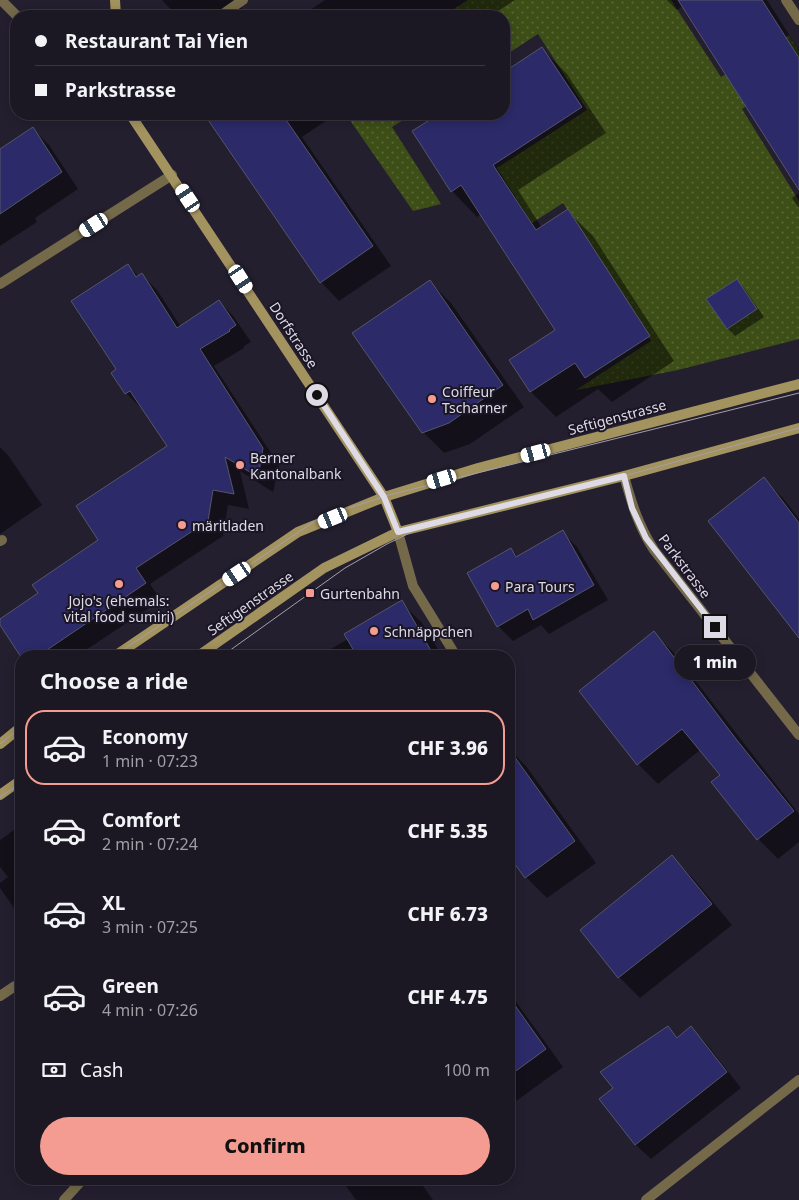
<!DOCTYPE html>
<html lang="en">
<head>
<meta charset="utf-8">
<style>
	:root { --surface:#1b1723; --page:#24202b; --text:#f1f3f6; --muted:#a09fa6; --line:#393641; --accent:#f59c92 }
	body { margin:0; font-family:"Noto Sans",sans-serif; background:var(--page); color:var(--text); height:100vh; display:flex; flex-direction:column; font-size:19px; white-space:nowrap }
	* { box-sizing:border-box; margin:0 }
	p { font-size:16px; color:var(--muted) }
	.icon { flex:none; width:28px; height:28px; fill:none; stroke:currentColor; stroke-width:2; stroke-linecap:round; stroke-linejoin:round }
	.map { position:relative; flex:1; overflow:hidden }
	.drawer { position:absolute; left:15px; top:650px; width:500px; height:535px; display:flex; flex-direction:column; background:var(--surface); border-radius:20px; box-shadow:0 2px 12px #0003,0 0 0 1px var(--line) }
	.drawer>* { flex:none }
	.top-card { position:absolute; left:10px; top:10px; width:500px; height:110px; border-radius:20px; box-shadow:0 2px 12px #0003,0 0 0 1px var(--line); display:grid; align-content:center; height:110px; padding:0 25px; background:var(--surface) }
	.end { position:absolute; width:22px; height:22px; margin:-11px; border:6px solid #dedbe6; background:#111; box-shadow:0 0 0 2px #111 }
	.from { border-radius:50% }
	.bubble { position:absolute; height:35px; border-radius:18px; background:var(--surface); box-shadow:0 2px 12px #0003,0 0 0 1px var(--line); font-size:16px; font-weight:800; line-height:35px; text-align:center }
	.car { position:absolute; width:15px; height:30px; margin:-15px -8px; border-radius:6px; box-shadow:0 0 4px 1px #0007; background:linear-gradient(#fff 24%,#345 0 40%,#fff 0 76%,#345 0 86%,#fff 0) }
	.top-card b { display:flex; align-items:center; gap:18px; height:48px; font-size:19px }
	.top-card b+b { border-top:1px solid var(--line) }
	.top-card i { width:12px; height:12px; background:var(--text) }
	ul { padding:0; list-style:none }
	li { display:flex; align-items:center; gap:15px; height:75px; margin:0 10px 8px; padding:0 15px; border:2px solid transparent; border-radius:20px }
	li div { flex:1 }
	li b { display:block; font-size:19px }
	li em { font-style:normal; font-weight:800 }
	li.on { border-color:var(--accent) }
	li>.icon { width:45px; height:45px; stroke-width:1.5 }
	h2 { padding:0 25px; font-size:22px; line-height:60px }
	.pay { display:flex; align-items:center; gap:12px; height:55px; padding:0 25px; font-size:19px }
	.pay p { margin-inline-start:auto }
	.button { display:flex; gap:10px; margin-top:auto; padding:10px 25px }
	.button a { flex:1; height:58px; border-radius:30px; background:var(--accent); color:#111; font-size:20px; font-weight:800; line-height:58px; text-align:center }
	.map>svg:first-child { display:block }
	.garden { fill:url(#garden-dots) }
	.shadow { fill:#0007 }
	.building { fill:#2c2a69; stroke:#545669 }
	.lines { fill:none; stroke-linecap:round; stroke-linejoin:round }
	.lane { stroke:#746a4a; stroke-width:10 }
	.street { stroke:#746a4a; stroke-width:10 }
	.secondary { stroke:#a3935e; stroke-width:10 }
	.tram { stroke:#a39fac; stroke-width:1 }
	.route { stroke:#dedbe6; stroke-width:6 }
	.poi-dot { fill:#f59c92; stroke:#1b1625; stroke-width:2 }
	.labels { text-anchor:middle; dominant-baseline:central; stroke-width:4; stroke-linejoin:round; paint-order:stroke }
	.street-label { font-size:14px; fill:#dedbe6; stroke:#1b1625 }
	.poi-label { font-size:14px; fill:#dedbe6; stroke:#1b1625; text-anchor:start }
</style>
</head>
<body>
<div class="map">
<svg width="799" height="1200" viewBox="0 0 799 1200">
	<defs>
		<pattern id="garden-dots" width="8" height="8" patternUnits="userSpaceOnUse" patternTransform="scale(1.25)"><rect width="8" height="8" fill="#3d4e17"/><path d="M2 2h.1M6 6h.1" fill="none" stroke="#596739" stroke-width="1.8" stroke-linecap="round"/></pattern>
	</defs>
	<rect width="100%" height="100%" fill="#241f2f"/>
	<path class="garden" d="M 468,0 L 671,0 L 721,77 L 789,35 L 799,51 L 799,70 L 742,109 L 799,201 L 799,339 L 678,370 L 576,390 L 651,341 L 563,203 L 532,223 L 497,168 L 587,110 L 538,34 L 504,56 L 504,16 L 443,16 Z
		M 351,114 L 413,114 L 392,127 L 441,204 L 413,211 L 347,116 Z"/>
	<path class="shadow" d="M 162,0 L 241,0 L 242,12 L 177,16 Z
		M 325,0 L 515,0 L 490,16 L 301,16 Z
		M 667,0 L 767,0 L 799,50 L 799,187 L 683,6 L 677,10 Z
		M 542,49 L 567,74 L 606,133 L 518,190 L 542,228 L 567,211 L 593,236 L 674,361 L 612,402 L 598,389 L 556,417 L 531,392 L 511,361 L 557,330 L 481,214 L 477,217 L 452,191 L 413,132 L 441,114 L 504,114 L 504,73 Z
		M 205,114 L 336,114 L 302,137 L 391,266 L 339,301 L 321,282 Z
		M 33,129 L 49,145 L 78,189 L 35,218 L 37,222 L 0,246 L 0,151 Z
		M 799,193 L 799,208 L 792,198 Z
		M 128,265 L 139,277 L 142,275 L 157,290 L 181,327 L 219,301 L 234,317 L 251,342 L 244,346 L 244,348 L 214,366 L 279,465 L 273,492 L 240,471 L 249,509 L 228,505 L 223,536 L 150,584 L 161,600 L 77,656 L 23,656 L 0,621 L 40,594 L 99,540 L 169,446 L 143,408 L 142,409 L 126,393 L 118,370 Z
		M 737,281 L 744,288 L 764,317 L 735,336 L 727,328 Z
		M 430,282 L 451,303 L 524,407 L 470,444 L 444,453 L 423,432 Z
		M 0,447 L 8,455 L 42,505 L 0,534 Z
		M 763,479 L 783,498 L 799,519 L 799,636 Z
		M 562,532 L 577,547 L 608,600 L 549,634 L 541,625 L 513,641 L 498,626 L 511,549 L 518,557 Z
		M 401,602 L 422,623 L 442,656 L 319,656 L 348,639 Z
		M 654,633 L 673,652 L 799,814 L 799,842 L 778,859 L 758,839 L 713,782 L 722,775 L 700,750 L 658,784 L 638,764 L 580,691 Z
		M 509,749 L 526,766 L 596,863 L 547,898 L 526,877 L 509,853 Z
		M 21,825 L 21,918 L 0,888 L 0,883 L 8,877 L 0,867 L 0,840 Z
		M 672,857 L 693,878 L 732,925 L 640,998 L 619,977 Z
		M 509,992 L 563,1067 L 512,1104 L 509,1100 Z
		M 668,1027 L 678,1038 L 691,1028 L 706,1043 L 741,1088 L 651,1159 L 636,1145 L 601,1099 L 615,1088 Z
		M 341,1179 L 418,1179 L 433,1200 L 356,1200 Z"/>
	<path class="building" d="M 678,0 L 762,0 L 799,58 L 799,190 Z
		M 542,47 L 582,107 L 493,165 L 536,230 L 568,209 L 650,336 L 585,378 L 575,363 L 530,392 L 509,360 L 555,330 L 461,185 L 451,192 L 412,131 L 439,114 L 504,114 L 504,72 Z
		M 204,114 L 282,114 L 373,246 L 320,283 Z
		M 33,127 L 62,172 L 0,214 L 0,149 Z
		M 128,264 L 136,277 L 142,273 L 177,328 L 219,300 L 236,325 L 229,330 L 230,331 L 200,349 L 263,448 L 258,477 L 225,457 L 234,494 L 213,490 L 208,521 L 136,568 L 146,583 L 38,656 L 21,657 L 0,625 L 0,619 L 38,593 L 32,585 L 98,540 L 76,506 L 167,446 L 130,391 L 125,394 L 111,373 L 116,369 L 71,301 Z
		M 737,279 L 757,309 L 727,329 L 706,299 Z
		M 430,280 L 503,385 L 449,423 L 422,433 L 352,333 Z
		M 764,477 L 799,523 L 799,638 L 708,521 Z
		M 563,530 L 594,585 L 533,620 L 528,609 L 497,627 L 467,573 L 511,548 L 516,557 Z
		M 402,600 L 434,656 L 357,656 L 344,634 Z
		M 654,631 L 736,739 L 794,811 L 757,840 L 711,782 L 720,775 L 682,729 L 637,765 L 579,691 Z
		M 509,749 L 575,841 L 525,878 L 509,856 Z
		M 672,855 L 712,904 L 618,978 L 580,930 Z
		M 509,997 L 546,1049 L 509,1076 Z
		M 668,1026 L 677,1038 L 691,1026 L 727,1072 L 635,1145 L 599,1099 L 613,1088 L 600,1072 Z"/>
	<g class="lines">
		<path class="lane" d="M 220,16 L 243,0
			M 398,532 L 413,586 L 456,656
			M 0,541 L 2,540
			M 0,996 L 15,986
			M 64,1200 L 83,1179"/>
		<path class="street" d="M 1,0 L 17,16
			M 786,0 L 799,20
			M 0,284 L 172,175
			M 624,476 C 632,504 638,525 654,550 L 799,735
			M 646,1200 L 799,1080"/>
		<path class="secondary" d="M 115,0 L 116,16
			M 130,114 L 384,497 L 398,532
			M 115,656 L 298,532 L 384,497 L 478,468 L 799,384
			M 198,656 L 324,568 L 398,532 L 624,476 L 799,428
			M 0,744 L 21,727
			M 0,795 L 21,780"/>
		<path class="tram" d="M 114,656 L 321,517 L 389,495 L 799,393
			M 222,656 L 345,568 L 387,544 L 422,527 L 464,514 L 490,509 L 624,476 L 799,428
			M 0,744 L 21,727
			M 0,797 L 21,783"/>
	</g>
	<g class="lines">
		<path class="route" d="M 317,395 L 384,497 L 398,532 L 624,476 L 632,508 L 646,538 L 715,627"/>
	</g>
	<g class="poi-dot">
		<circle cx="432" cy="399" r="5"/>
		<circle cx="240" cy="465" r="5"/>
		<circle cx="182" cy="525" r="5"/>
		<circle cx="119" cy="584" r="5"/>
		<circle cx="495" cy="586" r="5"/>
		<rect x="305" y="588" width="10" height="10" rx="2.5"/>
		<circle cx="374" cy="631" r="5"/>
	</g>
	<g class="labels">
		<g class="street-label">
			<text transform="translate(294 335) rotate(57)">Dorfstrasse</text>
			<text transform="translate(617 417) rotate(-15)">Seftigenstrasse</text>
			<text transform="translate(685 566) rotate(53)">Parkstrasse</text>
			<text transform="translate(250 603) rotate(-35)">Seftigenstrasse</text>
		</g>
		<g class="poi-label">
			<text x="442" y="391">Coiffeur<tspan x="442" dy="16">Tscharner</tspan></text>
			<text x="250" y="457">Berner<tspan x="250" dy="16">Kantonalbank</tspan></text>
			<text x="192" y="525">märitladen</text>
			<text x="505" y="586">Para Tours</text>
			<text x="320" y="593">Gurtenbahn</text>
			<text x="119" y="600" text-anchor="middle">Jojo's (ehemals:<tspan x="119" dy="16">vital food sumiri)</tspan></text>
			<text x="384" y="631">Schnäppchen</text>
		</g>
	</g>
</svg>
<i class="end from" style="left:317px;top:395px"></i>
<i class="end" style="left:715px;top:627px"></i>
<div class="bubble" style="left:674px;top:645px;width:82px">1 min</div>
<i class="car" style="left:188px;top:198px;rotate:326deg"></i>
<i class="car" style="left:94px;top:225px;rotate:238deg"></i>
<i class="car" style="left:241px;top:279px;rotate:147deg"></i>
<i class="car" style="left:536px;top:453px;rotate:255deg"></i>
<i class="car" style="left:442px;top:479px;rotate:253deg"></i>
<i class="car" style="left:333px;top:518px;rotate:248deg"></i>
<i class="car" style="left:237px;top:574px;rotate:236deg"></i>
<div class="top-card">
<b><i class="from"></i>Restaurant Tai Yien</b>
<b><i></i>Parkstrasse</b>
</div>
<section class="drawer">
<h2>Choose a ride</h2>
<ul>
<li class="on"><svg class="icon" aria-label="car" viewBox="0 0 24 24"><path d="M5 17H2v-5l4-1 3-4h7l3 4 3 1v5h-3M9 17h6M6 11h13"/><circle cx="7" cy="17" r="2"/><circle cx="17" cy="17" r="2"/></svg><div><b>Economy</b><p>1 min · 07:23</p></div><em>CHF 3.96</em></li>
<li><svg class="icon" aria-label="car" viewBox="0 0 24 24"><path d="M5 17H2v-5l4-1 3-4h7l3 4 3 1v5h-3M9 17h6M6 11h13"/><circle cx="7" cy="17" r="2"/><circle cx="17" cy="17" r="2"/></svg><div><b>Comfort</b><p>2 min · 07:24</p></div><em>CHF 5.35</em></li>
<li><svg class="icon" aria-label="car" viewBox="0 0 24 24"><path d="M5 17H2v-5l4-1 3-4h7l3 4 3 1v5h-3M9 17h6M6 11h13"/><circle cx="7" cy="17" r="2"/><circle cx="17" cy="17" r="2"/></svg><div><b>XL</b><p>3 min · 07:25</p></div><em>CHF 6.73</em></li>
<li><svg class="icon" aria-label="car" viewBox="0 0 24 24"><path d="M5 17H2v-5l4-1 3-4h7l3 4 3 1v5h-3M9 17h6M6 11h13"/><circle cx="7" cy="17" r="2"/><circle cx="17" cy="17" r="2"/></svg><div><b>Green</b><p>4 min · 07:26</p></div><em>CHF 4.75</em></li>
</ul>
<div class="pay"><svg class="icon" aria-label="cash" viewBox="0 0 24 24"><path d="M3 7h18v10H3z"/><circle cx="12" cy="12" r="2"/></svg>Cash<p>100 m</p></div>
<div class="button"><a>Confirm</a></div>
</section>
</div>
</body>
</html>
